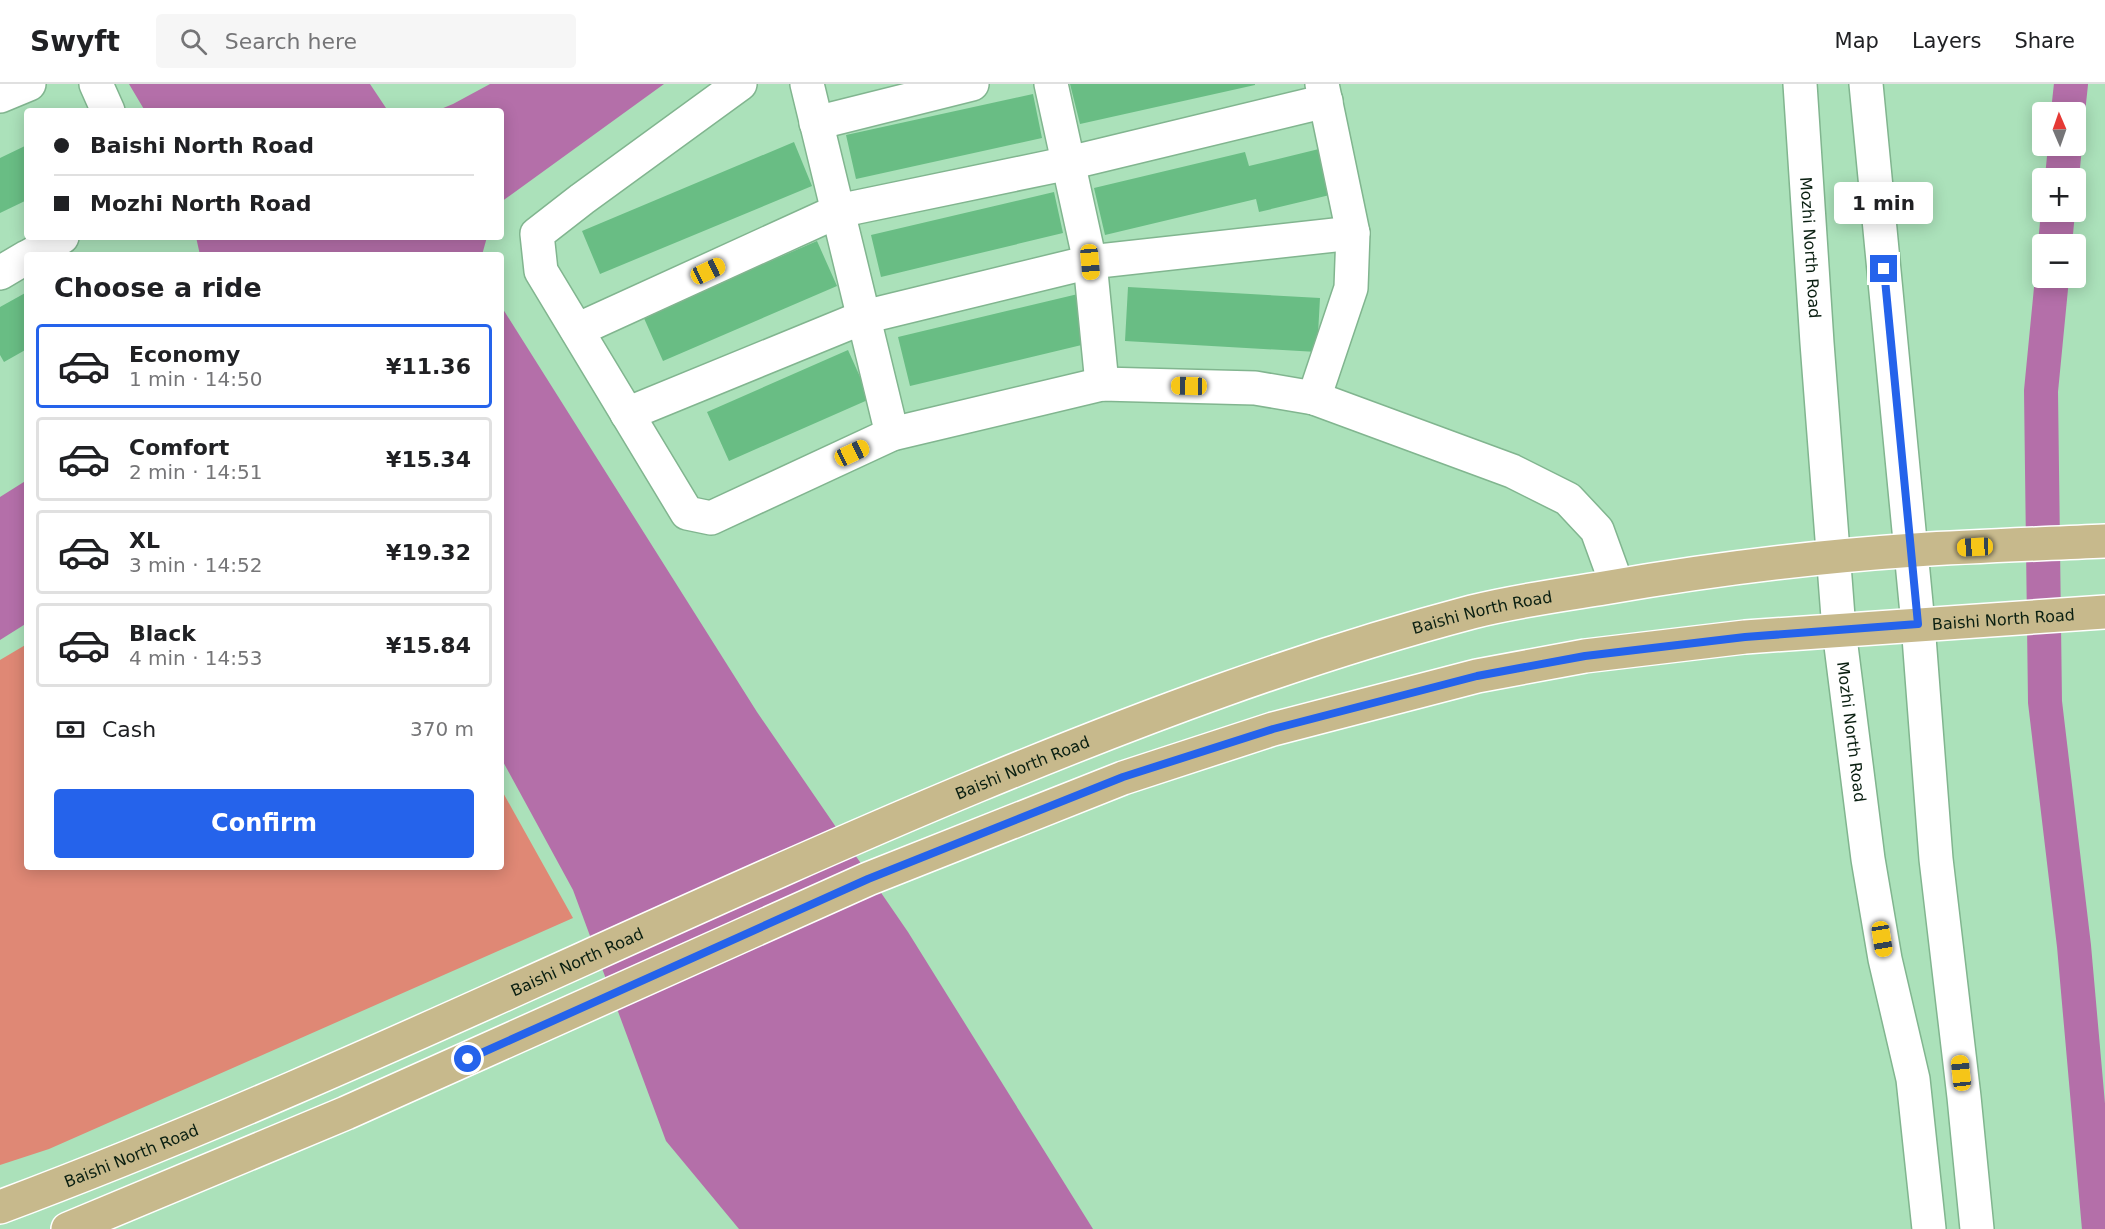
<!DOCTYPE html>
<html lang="en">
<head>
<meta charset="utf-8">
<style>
	:root { --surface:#fff; --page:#f6f6f6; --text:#202124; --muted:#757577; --line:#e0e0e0; --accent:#2563eb }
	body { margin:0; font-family:"DejaVu Sans",sans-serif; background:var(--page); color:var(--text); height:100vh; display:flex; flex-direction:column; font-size:22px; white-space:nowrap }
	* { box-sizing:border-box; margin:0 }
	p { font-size:20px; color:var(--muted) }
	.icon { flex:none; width:33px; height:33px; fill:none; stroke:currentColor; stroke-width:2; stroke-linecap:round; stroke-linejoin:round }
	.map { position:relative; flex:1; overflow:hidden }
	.drawer { position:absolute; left:24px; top:168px; width:480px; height:618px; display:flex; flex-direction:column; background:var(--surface); border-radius:6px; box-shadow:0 3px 15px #0003 }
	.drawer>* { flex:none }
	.hud { position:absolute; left:24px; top:24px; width:480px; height:132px; border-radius:6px; box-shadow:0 3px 15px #0003; display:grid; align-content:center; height:132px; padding:0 30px; background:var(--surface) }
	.needle { width:39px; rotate:358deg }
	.fabs { position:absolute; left:2032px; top:18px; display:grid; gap:12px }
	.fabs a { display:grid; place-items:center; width:54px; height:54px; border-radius:6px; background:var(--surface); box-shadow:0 3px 15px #0003; font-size:30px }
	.end { position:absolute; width:27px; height:27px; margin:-14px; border:8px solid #2563eb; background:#fff; box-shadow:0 0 0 3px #fff }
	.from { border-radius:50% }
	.bubble { position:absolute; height:42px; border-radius:6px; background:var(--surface); box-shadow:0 3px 15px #0003; font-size:20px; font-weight:700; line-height:42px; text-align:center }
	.car { position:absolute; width:18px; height:36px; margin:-18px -9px; border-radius:8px; box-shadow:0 0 4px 2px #0007; background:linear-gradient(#f5c518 24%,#345 0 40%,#f5c518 0 76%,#345 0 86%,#f5c518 0) }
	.hud b { display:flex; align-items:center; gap:21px; height:57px; font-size:22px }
	.hud b+b { border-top:2px solid var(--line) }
	.hud i { width:15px; height:15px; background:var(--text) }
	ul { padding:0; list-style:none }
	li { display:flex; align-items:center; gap:18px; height:84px; margin:0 12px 9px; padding:0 18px; border:3px solid var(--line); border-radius:6px }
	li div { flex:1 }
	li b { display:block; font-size:22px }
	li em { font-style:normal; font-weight:700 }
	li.current { border-color:var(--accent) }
	li>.icon { width:54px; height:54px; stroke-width:1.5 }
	h2 { padding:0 30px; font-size:27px; line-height:72px }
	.pay { display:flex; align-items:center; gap:15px; height:66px; padding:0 30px; font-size:22px }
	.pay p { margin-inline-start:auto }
	.primary-button { display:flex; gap:12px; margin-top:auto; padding:12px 30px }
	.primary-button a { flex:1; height:69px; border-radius:6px; background:var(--accent); color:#fff; font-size:24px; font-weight:700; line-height:69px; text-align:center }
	header { display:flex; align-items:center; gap:36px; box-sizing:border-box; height:84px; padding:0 30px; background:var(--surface); border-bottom:2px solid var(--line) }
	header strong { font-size:28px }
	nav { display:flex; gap:33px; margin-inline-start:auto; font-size:21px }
	.search { width:420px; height:54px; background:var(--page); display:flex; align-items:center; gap:15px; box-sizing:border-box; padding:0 21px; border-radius:6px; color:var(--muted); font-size:22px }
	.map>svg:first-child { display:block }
	.green { fill:#df8875 }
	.water { fill:#b46fa9 }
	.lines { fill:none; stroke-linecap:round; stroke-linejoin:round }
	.canal { stroke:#b46fa9; stroke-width:34 }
	.building { fill:#69bd84 }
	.minor-casing { stroke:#81b58f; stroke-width:36 }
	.major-casing { stroke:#fff; stroke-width:36 }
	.minor { stroke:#fff; stroke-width:33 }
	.major { stroke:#c7b98c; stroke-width:33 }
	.route { stroke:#2563eb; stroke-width:8 }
	.labels { text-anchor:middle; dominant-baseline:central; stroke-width:4.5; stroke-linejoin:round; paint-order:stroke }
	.street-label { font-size:16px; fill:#0a1f11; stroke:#b8eec6 }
</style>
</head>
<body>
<header>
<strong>Swyft</strong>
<div class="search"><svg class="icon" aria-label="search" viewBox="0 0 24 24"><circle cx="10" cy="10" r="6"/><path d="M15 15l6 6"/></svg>Search here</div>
<nav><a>Map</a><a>Layers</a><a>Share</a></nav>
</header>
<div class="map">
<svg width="2105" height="1145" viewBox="0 0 2105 1145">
	<rect width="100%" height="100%" fill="#abe1ba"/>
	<path class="green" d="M 27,560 L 27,783 L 501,783 L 501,705 L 573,834 L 49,1065 L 0,1081 L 0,576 Z"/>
	<path class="water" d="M 129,0 L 370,0 L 388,27 L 145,27 Z
		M 490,0 L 664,0 L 501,118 L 501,27 L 436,27 L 453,20 Z
		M 196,153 L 487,153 L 482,171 L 200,171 Z
		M 501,222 L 757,628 L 908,848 L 1093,1145 L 739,1145 L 666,1057 L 573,806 L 501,674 Z
		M 27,396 L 27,539 L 0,556 L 0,413 Z"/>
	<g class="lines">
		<path class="canal" d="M 2068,28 L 2071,0
			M 2062,94 L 2065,62
			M 2055,160 L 2058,128
			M 2052,194 L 2041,307 L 2045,618 L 2074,862 L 2099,1145"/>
	</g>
	<path class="building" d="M 1070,0 L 1255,0 L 1255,1 L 1080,40 Z
		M 1033,10 L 1042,54 L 856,95 L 846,51 Z
		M 794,58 L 812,102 L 600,190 L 582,147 Z
		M 27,61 L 27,116 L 0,129 L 0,74 Z
		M 1323,64 L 1334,110 L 1259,128 L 1256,115 L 1105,151 L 1094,104 L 1245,68 L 1249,82 Z
		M 1054,108 L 1063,149 L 881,193 L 871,151 Z
		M 817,157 L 837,202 L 663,277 L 643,232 Z
		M 1128,203 L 1320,214 L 1317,268 L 1125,257 Z
		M 27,208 L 27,265 L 4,278 L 0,271 L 0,223 Z
		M 1078,210 L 1090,259 L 910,302 L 898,253 Z
		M 848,266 L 870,315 L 729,377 L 707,328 Z"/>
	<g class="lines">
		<g class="minor-casing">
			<g id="minor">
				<path d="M 96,0 L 108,27"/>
				<path d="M 740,0 L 582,115 L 537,150 L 541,187 L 687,429 L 711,434 L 892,350 L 1102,300 L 1255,304 L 1314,314 L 1512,387 L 1568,415 L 1597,446 L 1617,501"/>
				<path d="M 807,0 L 892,350"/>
				<path d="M 1051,0 L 1090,178 L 1102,300"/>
				<path id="s1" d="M 1800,0 L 1817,259 L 1839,546 L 1868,775 L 1885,875 L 1913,995 L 1929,1145"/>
				<path d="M 1866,0 L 1918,540 L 1936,775 L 1964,1013 L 1977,1145"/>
				<path d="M 0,12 L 29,0"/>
				<path d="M 816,39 L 972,0"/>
				<path d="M 31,171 L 62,153"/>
				<path d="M 0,189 L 27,173"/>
				<path d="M 577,246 L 838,127 L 1069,79 L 1326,17"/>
				<path d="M 1314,314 L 1351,204 L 1353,149 L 1322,0"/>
				<path d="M 627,330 L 864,233 L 1090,178 L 1353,149"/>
			</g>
		</g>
		<g class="major-casing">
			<g id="major">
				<path id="s2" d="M 0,1123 C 332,999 649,838 976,702 C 1138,635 1302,573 1472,528 C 1515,517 1560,511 1604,504 C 1707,486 1811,473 1915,466 C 1978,462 2042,460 2105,457"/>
				<path id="s3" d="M 68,1145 L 346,1029 L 868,795 L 1123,694 L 1273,645 L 1477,592 L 1585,572 L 1745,553 L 2105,528"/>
			</g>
		</g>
		<use href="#minor" class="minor"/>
		<use href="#major" class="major"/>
	</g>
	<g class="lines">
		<path class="route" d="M 468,975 L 868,795 L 1123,693 L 1273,645 L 1477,592 L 1585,572 L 1745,553 L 1918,540 L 1884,185"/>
	</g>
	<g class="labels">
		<g class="street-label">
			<text stroke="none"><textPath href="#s1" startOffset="164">Mozhi North Road</textPath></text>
			<text stroke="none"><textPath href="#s2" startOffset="1599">Baishi North Road</textPath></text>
			<text stroke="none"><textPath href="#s3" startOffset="2046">Baishi North Road</textPath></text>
			<text stroke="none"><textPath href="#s1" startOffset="650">Mozhi North Road</textPath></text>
			<text stroke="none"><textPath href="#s2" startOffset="1113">Baishi North Road</textPath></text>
			<text stroke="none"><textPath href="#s2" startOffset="627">Baishi North Road</textPath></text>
			<text stroke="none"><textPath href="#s2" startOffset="141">Baishi North Road</textPath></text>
		</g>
	</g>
</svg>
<div class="fabs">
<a><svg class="needle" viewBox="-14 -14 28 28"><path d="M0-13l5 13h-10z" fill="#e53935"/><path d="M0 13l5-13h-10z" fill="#757577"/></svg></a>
<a>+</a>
<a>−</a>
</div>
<i class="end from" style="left:468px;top:975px"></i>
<i class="end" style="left:1884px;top:185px"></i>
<div class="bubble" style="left:1834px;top:98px;width:99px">1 min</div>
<i class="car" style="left:1090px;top:178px;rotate:175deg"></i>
<i class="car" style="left:708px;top:187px;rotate:65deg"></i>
<i class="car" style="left:1189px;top:302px;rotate:271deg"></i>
<i class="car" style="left:852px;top:369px;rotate:65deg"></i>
<i class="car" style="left:1975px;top:463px;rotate:267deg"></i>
<i class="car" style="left:1882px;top:855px;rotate:171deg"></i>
<i class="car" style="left:1961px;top:989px;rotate:354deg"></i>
<div class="hud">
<b><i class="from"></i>Baishi North Road</b>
<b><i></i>Mozhi North Road</b>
</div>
<section class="drawer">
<h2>Choose a ride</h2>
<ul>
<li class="current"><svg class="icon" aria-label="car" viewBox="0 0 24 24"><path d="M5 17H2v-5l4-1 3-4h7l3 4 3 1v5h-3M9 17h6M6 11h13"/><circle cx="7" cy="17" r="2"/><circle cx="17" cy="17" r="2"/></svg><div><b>Economy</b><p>1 min · 14:50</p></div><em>¥11.36</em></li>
<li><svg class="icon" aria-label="car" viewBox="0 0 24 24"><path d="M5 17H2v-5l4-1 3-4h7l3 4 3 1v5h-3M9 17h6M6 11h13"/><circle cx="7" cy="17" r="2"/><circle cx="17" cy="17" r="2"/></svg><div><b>Comfort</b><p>2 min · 14:51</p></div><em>¥15.34</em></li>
<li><svg class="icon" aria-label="car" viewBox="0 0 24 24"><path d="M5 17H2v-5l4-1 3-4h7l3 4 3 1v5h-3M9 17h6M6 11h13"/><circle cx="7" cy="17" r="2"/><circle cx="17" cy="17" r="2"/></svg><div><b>XL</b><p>3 min · 14:52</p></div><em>¥19.32</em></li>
<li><svg class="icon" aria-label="car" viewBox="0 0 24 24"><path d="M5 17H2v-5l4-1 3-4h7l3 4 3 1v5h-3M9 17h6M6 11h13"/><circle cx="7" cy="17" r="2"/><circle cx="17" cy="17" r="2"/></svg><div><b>Black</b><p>4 min · 14:53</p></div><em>¥15.84</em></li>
</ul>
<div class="pay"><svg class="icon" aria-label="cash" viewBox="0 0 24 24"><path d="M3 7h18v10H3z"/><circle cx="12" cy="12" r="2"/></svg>Cash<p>370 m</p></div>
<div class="primary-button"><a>Confirm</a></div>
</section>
</div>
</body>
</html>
